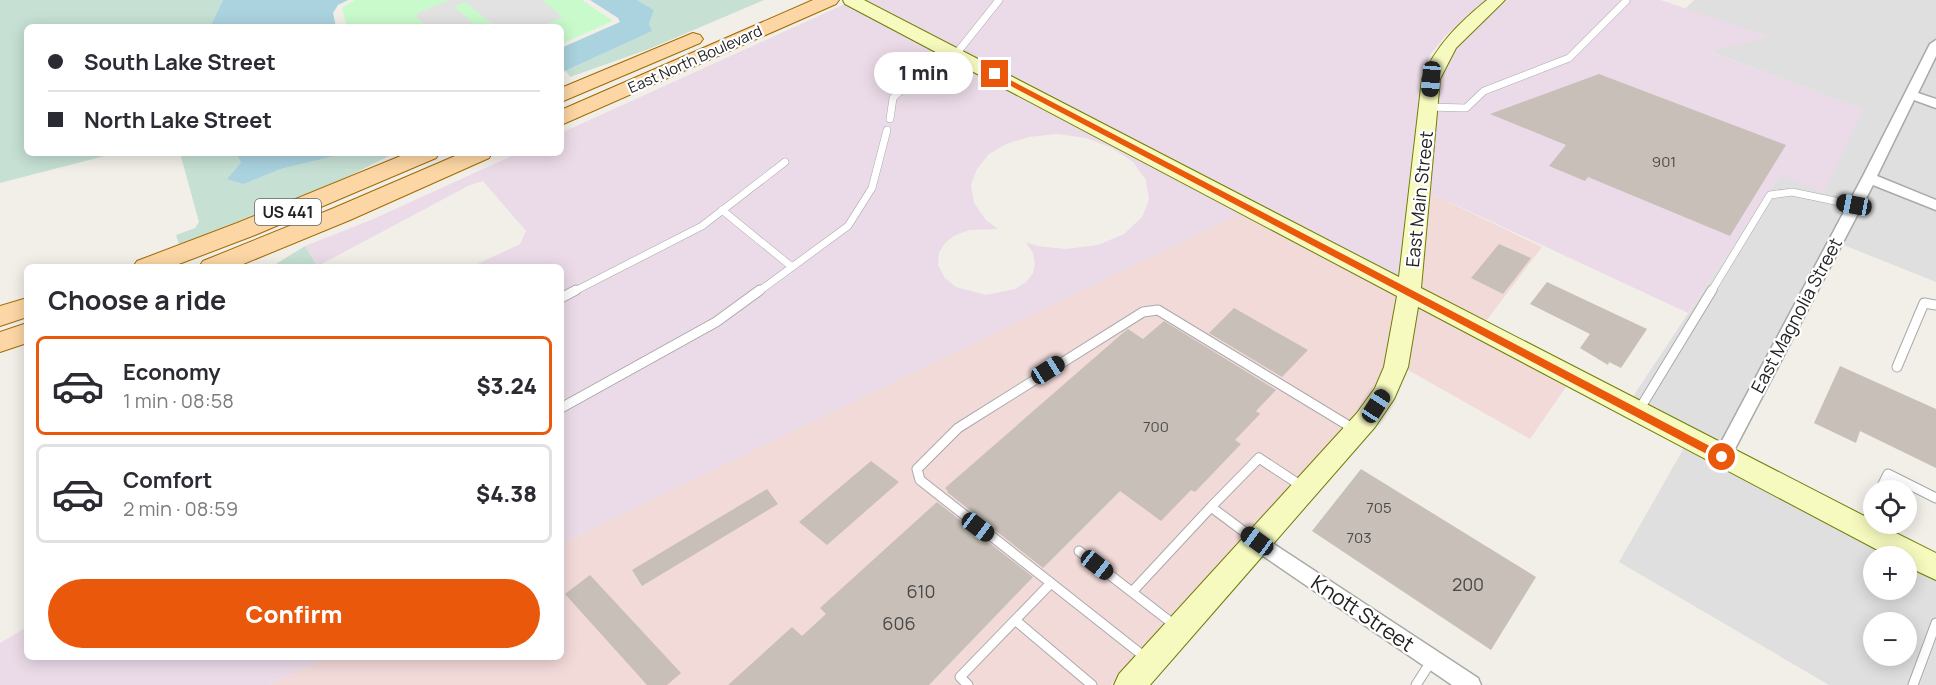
<!DOCTYPE html>
<html lang="en">
<head>
<meta charset="utf-8">
<style>
	:root { --surface:#fff; --page:#f7f7f7; --text:#2b2b33; --muted:#7c7c81; --line:#e1e1e2; --accent:#ea580c }
	body { margin:0; font-family:Manrope,sans-serif; background:var(--page); color:var(--text); height:100vh; display:flex; flex-direction:column; font-size:22px; white-space:nowrap }
	* { box-sizing:border-box; margin:0 }
	p { font-size:20px; color:var(--muted) }
	.icon { flex:none; width:33px; height:33px; fill:none; stroke:currentColor; stroke-width:2; stroke-linecap:round; stroke-linejoin:round }
	.map { position:relative; flex:1; overflow:hidden }
	.side { position:absolute; left:24px; top:264px; width:540px; height:396px; display:flex; flex-direction:column; background:var(--surface); border-radius:9px; box-shadow:0 3px 15px #0003 }
	.side>* { flex:none }
	.top-card { position:absolute; left:24px; top:24px; width:540px; height:132px; border-radius:9px; box-shadow:0 3px 15px #0003; display:grid; align-content:center; height:132px; padding:0 24px; background:var(--surface) }
	.tools { position:absolute; left:1863px; top:480px; display:grid; gap:12px }
	.tools a { display:grid; place-items:center; width:54px; height:54px; border-radius:50%; background:var(--surface); box-shadow:0 3px 15px #0003; font-size:30px }
	.end { position:absolute; width:27px; height:27px; margin:-14px; border:8px solid #ea580c; background:#fff; box-shadow:0 0 0 3px #fff }
	.from { border-radius:50% }
	.bubble { position:absolute; height:42px; border-radius:21px; background:var(--surface); box-shadow:0 3px 15px #0003; font-size:20px; font-weight:800; line-height:42px; text-align:center }
	.car { position:absolute; width:18px; height:36px; margin:-18px -9px; border-radius:8px; box-shadow:0 0 4px 2px #0007; background:linear-gradient(#222 24%,#8ab4d8 0 40%,#222 0 76%,#8ab4d8 0 86%,#222 0) }
	.top-card b { display:flex; align-items:center; gap:21px; height:57px; font-size:22px }
	.top-card b+b { border-top:2px solid var(--line) }
	.top-card i { width:15px; height:15px; background:var(--text) }
	ul { padding:0; list-style:none }
	li { display:flex; align-items:center; gap:18px; height:99px; margin:0 12px 9px; padding:0 12px; border:3px solid var(--line); border-radius:9px }
	li div { flex:1 }
	li b { display:block; font-size:22px }
	li em { font-style:normal; font-weight:800 }
	li.current { border-color:var(--accent) }
	li>.icon { width:54px; height:54px; stroke-width:1.5 }
	h2 { padding:0 24px; font-size:27px; line-height:72px }
	.button { display:flex; gap:12px; margin-top:auto; padding:12px 24px }
	.button a { flex:1; height:69px; border-radius:36px; background:var(--accent); color:#fff; font-size:24px; font-weight:800; line-height:69px; text-align:center }
	.map>svg:first-child { display:block }
	.residential { fill:#e0dfdf; fill-rule:evenodd }
	.commercial { fill:#f2dad9 }
	.industrial { fill:#ebdbe8; fill-rule:evenodd }
	.wetland { fill:#c6e0d4 }
	.park { fill:#c8facc }
	.parking { fill:#e2e2e2 }
	.water { fill:#aad3df }
	.building { fill:#c7bfb8 }
	.lines { fill:none; stroke-linecap:round; stroke-linejoin:round }
	.lane-far1-casing { stroke:#a9a9a9; stroke-width:8 }
	.lane-casing { stroke:#a9a9a9; stroke-width:11 }
	.street-casing { stroke:#a9a9a9; stroke-width:3 }
	.secondary-casing { stroke:#707d05; stroke-width:2 }
	.primary-casing { stroke:#a06b00; stroke-width:2 }
	.lane-far1 { stroke:#fff; stroke-width:7 }
	.lane { stroke:#fff; stroke-width:9 }
	.street { fill:#fff; fill-rule:evenodd }
	.secondary { fill:#f7fabf; fill-rule:evenodd }
	.primary { fill:#fcd6a4; fill-rule:evenodd }
	.route { fill:#ea580c }
	.labels { text-anchor:middle; dominant-baseline:central; stroke-width:4.5; stroke-linejoin:round; paint-order:stroke }
	.far-street-label { font-size:15px; fill:#222; stroke:#fff }
	.number-label { font-size:15px; fill:#4b4948 }
	.shield { fill:#fff; stroke:#646464; stroke-width:1.5 }
	.shield-label { font-size:16px; font-weight:bold; fill:#222 }
	.street-label { font-size:18px; fill:#222; stroke:#fff }
	.near-number-label { font-size:18px; fill:#4b4948 }
	.near-street-label { font-size:21px; fill:#222; stroke:#fff }
</style>
</head>
<body>
<div class="map">
<svg width="1936" height="685" viewBox="0 0 1936 685">
	<rect width="100%" height="100%" fill="#f2efe9"/>
	<path class="residential" d="M 1694,0 L 1936,0 L 1936,282 L 1836,242 L 1721,449 L 1630,401 L 1780,175 L 1862,109 L 1708,51 L 1767,37 L 1685,9 Z
		M 1685,446 L 1899,556 L 1874,556 L 1874,590 L 1906,590 L 1907,560 L 1936,576 L 1936,685 L 1829,685 L 1619,562 ZM 1874,622 L 1906,622 L 1906,656 L 1874,656 Z"/>
	<path class="commercial" d="M 1430,193 L 1542,247 L 1483,325 L 1420,288 Z
		M 1245,211 L 1398,293 L 1385,363 L 1374,387 L 1356,414 L 1111,685 L 269,685 L 327,657 L 561,657 L 561,544 Z
		M 1418,304 L 1568,384 L 1530,439 L 1408,370 Z"/>
	<path class="industrial" d="M 861,0 L 1486,0 L 1445,36 L 1430,55 L 1423,77 L 1400,280 L 1155,150 Z
		M 1508,0 L 1661,0 L 1769,37 L 1710,52 L 1863,109 L 1824,193 L 1780,176 L 1688,313 L 1430,193 L 1440,81 L 1447,60 L 1460,42 Z
		M 847,3 L 1245,211 L 561,544 L 561,267 L 471,267 L 520,244 L 526,231 L 483,181 L 470,185 L 318,266 L 305,246 L 371,220 L 518,153 L 561,153 L 561,133 ZM 1057,134 L 1086,138 L 1112,148 L 1133,162 L 1146,180 L 1149,200 L 1142,217 L 1124,234 L 1098,245 L 1066,249 L 1037,246 L 1026,242 L 1033,253 L 1035,264 L 1033,273 L 1026,282 L 1015,289 L 986,295 L 956,287 L 945,278 L 938,265 L 939,253 L 945,243 L 954,236 L 969,230 L 998,229 L 986,220 L 974,203 L 971,185 L 977,169 L 989,154 L 1006,144 L 1029,137 Z
		M 27,627 L 27,657 L 327,657 L 269,685 L 0,685 L 0,643 Z"/>
	<path class="wetland" d="M 0,0 L 223,0 L 210,27 L 27,27 L 27,153 L 116,153 L 0,183 Z
		M 637,0 L 764,0 L 649,49 L 570,77 L 566,71 L 651,31 L 649,24 L 654,10 Z
		M 180,153 L 236,153 L 241,163 L 244,184 L 281,169 L 347,153 L 395,153 L 329,186 L 179,244 L 176,235 L 195,228 L 199,222 Z
		M 305,246 L 318,267 L 271,267 Z"/>
	<path class="park" d="M 355,0 L 582,0 L 613,21 L 561,44 L 561,27 L 347,27 L 342,8 Z"/>
	<path class="parking" d="M 450,0 L 542,0 L 563,17 L 540,27 L 495,27 L 466,2 L 454,6 L 477,27 L 427,27 L 416,17 L 419,12 Z"/>
	<path class="water" d="M 223,0 L 348,0 L 338,5 L 333,13 L 336,27 L 210,27 Z
		M 590,0 L 637,0 L 654,10 L 649,24 L 652,31 L 561,73 L 561,48 L 620,22 L 618,18 Z
		M 236,153 L 347,153 L 281,169 L 244,184 L 227,179 L 241,163 Z"/>
	<path class="building" d="M 1599,74 L 1786,145 L 1730,236 L 1588,177 L 1585,181 L 1549,166 L 1566,145 L 1490,114 Z
		M 1499,244 L 1531,258 L 1503,294 L 1471,278 Z
		M 1547,282 L 1647,329 L 1621,368 L 1609,362 L 1608,365 L 1580,348 L 1590,334 L 1530,304 Z
		M 1234,308 L 1308,350 L 1282,377 L 1209,333 Z
		M 1164,321 L 1276,390 L 1256,411 L 1260,414 L 1235,440 L 1241,444 L 1195,492 L 1191,490 L 1161,521 L 1120,491 L 1043,568 L 947,492 L 948,491 L 945,488 L 1124,332 L 1128,329 L 1143,339 Z
		M 1840,366 L 1936,409 L 1936,468 L 1860,431 L 1856,443 L 1814,423 Z
		M 871,461 L 899,482 L 827,545 L 799,522 Z
		M 1361,469 L 1536,577 L 1491,650 L 1312,531 Z
		M 767,489 L 778,504 L 642,586 L 632,570 Z
		M 937,502 L 1033,577 L 929,685 L 728,685 L 792,627 L 802,636 L 826,614 L 820,608 Z
		M 590,575 L 681,673 L 667,685 L 647,685 L 565,594 Z"/>
	<g class="lines">
		<g class="lane-far1-casing">
			<path id="lane-far1" d="M 956,54 L 999,0
				M 1428,107 L 1466,108 L 1484,91 L 1569,58 L 1626,1
				M 890,119 L 893,98 L 944,48
				M 722,210 L 792,267
				M 573,292 L 702,226 L 785,162
				M 758,292 L 848,226 L 872,188 L 887,130
				M 1711,292 L 1770,195 L 1792,192 L 1854,205"/>
		</g>
		<g class="lane-casing">
			<path id="lane" d="M 561,298 L 576,290
				M 1897,367 L 1924,303 L 1936,305
				M 561,408 L 716,322 L 760,290
				M 1639,410 L 1712,290
				M 1880,490 L 1888,474 L 1936,498
				M 1211,507 L 1259,458 L 1303,487
				M 1864,526 L 1874,505
				M 1079,551 L 1177,627
				M 1051,583 L 920,480 L 917,469 L 958,428 L 1143,312 L 1158,310 L 1354,429
				M 1132,592 L 1211,507 L 1254,539
				M 1015,620 L 1092,685
				M 968,685 L 960,677 L 1051,583 L 1146,658
				M 1416,685 L 1432,660
				M 1913,685 L 1936,623"/>
		</g>
		<g class="street-casing">
			<path id="street" d="M 1936,40 L 1936,56 L 1918,93 L 1936,99 L 1936,108 L 1914,100 L 1877,176 L 1936,200 L 1936,210 L 1873,185 L 1728,462 L 1722,464 L 1716,462 L 1713,457 L 1716,452 L 1862,178 L 1930,44 Z
				M 1257,533 L 1478,678 L 1481,685 L 1452,685 L 1250,547 L 1247,541 L 1250,535 Z"/>
		</g>
		<g class="secondary-casing">
			<path id="secondary" d="M 843,0 L 864,0 L 1399,277 L 1422,79 C 1436,45 1459,23 1487,0 L 1505,0 L 1456,48 L 1440,79 L 1421,288 L 1874,521 L 1874,524 L 1878,524 L 1936,553 L 1936,580 L 1906,566 L 1906,556 L 1889,556 L 1418,307 L 1408,367 L 1394,399 L 1375,427 L 1150,685 L 1114,685 L 1119,674 L 1357,413 L 1375,388 L 1384,367 L 1397,296 L 845,4 Z"/>
		</g>
		<g class="primary-casing">
			<path id="primary" d="M 813,0 L 839,0 L 836,4 L 561,125 L 561,110 Z
				M 693,33 L 700,35 L 703,39 L 700,43 L 561,102 L 561,88 Z
				M 408,153 L 439,153 L 436,158 L 255,235 L 171,267 L 133,267 L 137,261 L 237,223 Z
				M 462,153 L 492,153 L 489,158 L 350,220 L 236,267 L 199,267 L 203,261 L 334,208 Z
				M 27,298 L 27,317 L 0,326 L 0,306 Z
				M 27,323 L 27,343 L 0,352 L 0,332 Z"/>
		</g>
		<use href="#lane-far1" class="lane-far1"/>
		<use href="#lane" class="lane"/>
		<use href="#street" class="street"/>
		<use href="#secondary" class="secondary"/>
		<use href="#primary" class="primary"/>
	</g>
	<path class="route" d="M 995,72 L 1725,454 L 1725,460 L 1718,460 L 992,76 L 991,74 Z"/>
	<g class="labels">
		<g class="far-street-label">
			<text transform="translate(695 59) rotate(-24)">East North Boulevard</text>
		</g>
		<g class="number-label">
			<text x="1664" y="161">901</text>
			<text x="1156" y="426">700</text>
			<text x="1379" y="507">705</text>
			<text x="1359" y="537">703</text>
		</g>
		<rect class="shield" x="255" y="199" width="66" height="26" rx="4.5"/>
		<g class="shield-label">
			<text x="288" y="212">US 441</text>
		</g>
		<g class="street-label">
			<text transform="translate(1419 199) rotate(-84)">East Main Street</text>
			<text transform="translate(1796 315) rotate(-62)">East Magnolia Street</text>
		</g>
		<g class="near-number-label">
			<text x="1468" y="584">200</text>
			<text x="921" y="591">610</text>
			<text x="899" y="623">606</text>
		</g>
		<g class="near-street-label">
			<text transform="translate(1363 613) rotate(34)">Knott Street</text>
		</g>
	</g>
</svg>
<div class="tools">
<a><svg class="icon" aria-label="locate" viewBox="0 0 24 24"><circle cx="12" cy="12" r="6"/><path d="M12 2v4M12 18v4M2 12h4M18 12h4"/></svg></a>
<a>+</a>
<a>−</a>
</div>
<i class="end from" style="left:1722px;top:457px"></i>
<i class="end" style="left:995px;top:74px"></i>
<div class="bubble" style="left:874px;top:52px;width:99px">1 min</div>
<i class="car" style="left:1431px;top:79px;rotate:185deg"></i>
<i class="car" style="left:1854px;top:205px;rotate:281deg"></i>
<i class="car" style="left:1048px;top:370px;rotate:58deg"></i>
<i class="car" style="left:1376px;top:406px;rotate:33deg"></i>
<i class="car" style="left:978px;top:527px;rotate:127deg"></i>
<i class="car" style="left:1257px;top:541px;rotate:306deg"></i>
<i class="car" style="left:1097px;top:565px;rotate:128deg"></i>
<div class="top-card">
<b><i class="from"></i>South Lake Street</b>
<b><i></i>North Lake Street</b>
</div>
<section class="side">
<h2>Choose a ride</h2>
<ul>
<li class="current"><svg class="icon" aria-label="car" viewBox="0 0 24 24"><path d="M5 17H2v-5l4-1 3-4h7l3 4 3 1v5h-3M9 17h6M6 11h13"/><circle cx="7" cy="17" r="2"/><circle cx="17" cy="17" r="2"/></svg><div><b>Economy</b><p>1 min · 08:58</p></div><em>$3.24</em></li>
<li><svg class="icon" aria-label="car" viewBox="0 0 24 24"><path d="M5 17H2v-5l4-1 3-4h7l3 4 3 1v5h-3M9 17h6M6 11h13"/><circle cx="7" cy="17" r="2"/><circle cx="17" cy="17" r="2"/></svg><div><b>Comfort</b><p>2 min · 08:59</p></div><em>$4.38</em></li>
</ul>
<div class="button"><a>Confirm</a></div>
</section>
</div>
</body>
</html>
